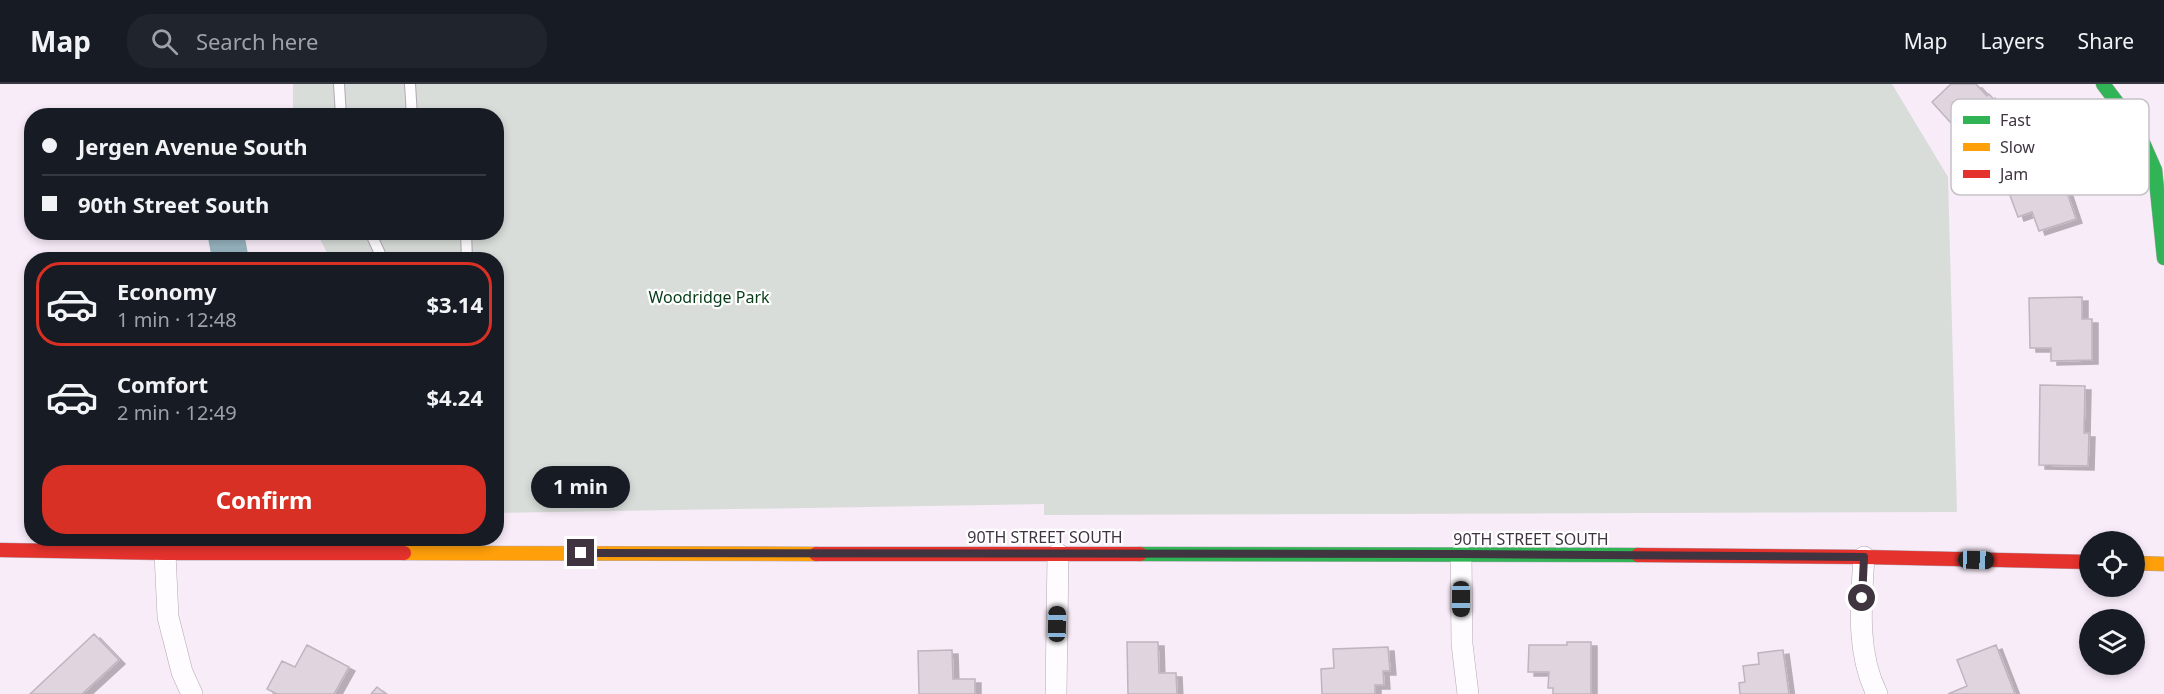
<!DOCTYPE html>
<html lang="en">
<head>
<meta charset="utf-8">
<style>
	:root { --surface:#171b24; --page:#20242c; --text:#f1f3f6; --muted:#9ea1a6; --line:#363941; --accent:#d93025 }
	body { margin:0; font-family:"Noto Sans",sans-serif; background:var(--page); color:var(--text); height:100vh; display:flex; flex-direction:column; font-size:22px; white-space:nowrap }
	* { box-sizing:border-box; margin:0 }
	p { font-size:20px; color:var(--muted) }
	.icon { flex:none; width:33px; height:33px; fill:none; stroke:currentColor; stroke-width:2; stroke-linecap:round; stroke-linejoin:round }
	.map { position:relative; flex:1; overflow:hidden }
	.panel { position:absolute; left:24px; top:168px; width:480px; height:294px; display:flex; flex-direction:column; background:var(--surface); border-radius:24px; box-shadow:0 3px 9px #0003 }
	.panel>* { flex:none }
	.hud { position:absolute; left:24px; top:24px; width:480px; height:132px; border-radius:24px; box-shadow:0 3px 9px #0003; display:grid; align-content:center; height:132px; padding:0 18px; background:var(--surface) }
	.controls { position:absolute; left:2079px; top:447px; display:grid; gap:12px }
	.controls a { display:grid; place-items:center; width:66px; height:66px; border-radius:50%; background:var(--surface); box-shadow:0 3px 9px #0003; font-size:30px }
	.end { position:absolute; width:27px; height:27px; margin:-14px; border:8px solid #3f3440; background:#fff; box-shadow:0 0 0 3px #fff }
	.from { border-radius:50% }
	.bubble { position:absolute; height:42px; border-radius:21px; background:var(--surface); box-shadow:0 3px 9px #0003; font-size:20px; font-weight:700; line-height:42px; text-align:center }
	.car { position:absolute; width:18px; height:36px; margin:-18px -9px; border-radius:8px; box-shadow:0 0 4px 2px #0007; background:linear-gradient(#222 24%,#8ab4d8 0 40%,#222 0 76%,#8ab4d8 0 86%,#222 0) }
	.hud b { display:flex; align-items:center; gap:21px; height:57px; font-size:22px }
	.hud b+b { border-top:2px solid var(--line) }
	.hud i { width:15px; height:15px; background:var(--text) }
	ul { padding:10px 0 0; list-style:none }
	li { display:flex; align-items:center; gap:18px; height:84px; margin:0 12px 9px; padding:0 6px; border:3px solid transparent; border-radius:24px }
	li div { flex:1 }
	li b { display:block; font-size:22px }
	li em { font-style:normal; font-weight:700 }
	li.selected { border-color:var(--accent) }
	li>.icon { width:54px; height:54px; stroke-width:1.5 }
	.action { display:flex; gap:12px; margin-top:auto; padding:12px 18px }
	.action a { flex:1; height:69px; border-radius:24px; background:var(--accent); color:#fff; font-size:24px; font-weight:700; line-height:69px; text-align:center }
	header { display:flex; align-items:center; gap:36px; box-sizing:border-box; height:84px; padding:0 30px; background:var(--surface); border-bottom:2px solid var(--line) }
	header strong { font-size:28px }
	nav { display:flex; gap:33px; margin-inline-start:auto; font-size:21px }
	.search { width:420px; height:54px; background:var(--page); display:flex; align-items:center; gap:15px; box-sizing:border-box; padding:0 21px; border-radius:24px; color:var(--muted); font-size:22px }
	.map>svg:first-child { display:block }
	.green { fill:#d8ddd9 }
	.water { fill:#96b3bf }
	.building { fill:#e0d4df; stroke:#c0b4bf; stroke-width:1.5; filter:url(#shadow) }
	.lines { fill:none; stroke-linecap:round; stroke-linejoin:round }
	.lane-casing { stroke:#b2a8b2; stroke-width:12 }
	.street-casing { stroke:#b2a8b2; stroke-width:22 }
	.fast-casing { stroke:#b2a8b2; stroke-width:15 }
	.slow-casing { stroke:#b2a8b2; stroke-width:15 }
	.jam-casing { stroke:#b2a8b2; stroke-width:15 }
	.lane { stroke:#fefcfe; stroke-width:10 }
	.street { stroke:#fefcfe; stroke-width:21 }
	.fast { stroke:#30b455; stroke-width:14 }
	.slow { stroke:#ff9f0a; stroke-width:14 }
	.jam { stroke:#e5322d; stroke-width:14 }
	.route { stroke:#3f3440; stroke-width:8 }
	.labels { text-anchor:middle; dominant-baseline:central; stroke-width:4.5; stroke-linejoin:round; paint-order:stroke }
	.park-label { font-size:16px; fill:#063b16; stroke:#fff }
	.street-label { font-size:16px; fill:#3f3440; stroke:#fff }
	.key { fill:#fff; stroke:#c5c2c6; stroke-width:1.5 }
	.key-label { font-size:16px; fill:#3f3440 }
</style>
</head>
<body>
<header>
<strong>Map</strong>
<div class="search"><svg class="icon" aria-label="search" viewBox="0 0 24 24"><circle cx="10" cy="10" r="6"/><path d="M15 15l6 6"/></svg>Search here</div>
<nav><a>Map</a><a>Layers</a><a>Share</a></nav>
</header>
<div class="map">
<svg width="2164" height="610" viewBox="0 0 2164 610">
	<defs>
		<filter id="shadow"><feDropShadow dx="6" dy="4" stdDeviation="0" flood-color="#0004"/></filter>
	</defs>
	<rect width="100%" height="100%" fill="#f8ecf8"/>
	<path class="green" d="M 293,0 L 1892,0 L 1948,93 L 1957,428 L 1044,431 L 1044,420 L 497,429 L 496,176 L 330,175 L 317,149 L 496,148 L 496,32 L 293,32 Z"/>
	<path class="water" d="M 207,149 L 244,149 L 249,175 L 212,175 Z"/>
	<path class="building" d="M 1951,0 L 1976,0 L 1987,12 L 1989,10 L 2017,41 L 1997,60 L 1985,46 L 1970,60 L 1932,18 Z
		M 2053,67 L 2076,135 L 2039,147 L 2032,128 L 2018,133 L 2008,106 L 2012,105 L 2005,83 Z
		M 2082,213 L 2082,235 L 2092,235 L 2092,276 L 2051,277 L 2051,264 L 2030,264 L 2029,214 Z
		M 2040,301 L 2085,302 L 2084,349 L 2089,349 L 2088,382 L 2039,381 Z
		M 94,550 L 119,576 L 82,610 L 30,610 Z
		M 1127,558 L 1158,558 L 1159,589 L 1176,589 L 1177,610 L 1128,610 Z
		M 1567,558 L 1591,558 L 1591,610 L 1553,610 L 1553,604 L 1548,604 L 1549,588 L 1528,588 L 1529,561 L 1567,561 Z
		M 307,561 L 349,583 L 334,610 L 277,610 L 267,605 L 282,577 L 295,583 Z
		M 1996,561 L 2015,610 L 1948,610 L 1967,602 L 1957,576 Z
		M 1388,563 L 1390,587 L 1383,587 L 1384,601 L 1375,601 L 1375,610 L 1322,610 L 1321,585 L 1334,584 L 1333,565 Z
		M 952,566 L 953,595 L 975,595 L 975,610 L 919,610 L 918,567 Z
		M 1783,566 L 1789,610 L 1740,610 L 1739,599 L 1745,598 L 1743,582 L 1759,580 L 1758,569 Z
		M 377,603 L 386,610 L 371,610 Z"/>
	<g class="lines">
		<g class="lane-casing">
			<path id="lane" d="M 339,0 L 341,32
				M 410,0 L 412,32
				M 370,148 L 383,176
				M 466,148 L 467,176"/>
		</g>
		<g class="street-casing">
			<path id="street" d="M 165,469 L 168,533 L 182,588 L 192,610
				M 1461,470 L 1462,560 L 1468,610
				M 1864,473 C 1861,519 1856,568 1877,610
				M 1056,610 L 1058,470"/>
		</g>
		<g class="fast-casing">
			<path id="fast" d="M 2103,0 L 2137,45 L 2155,86 L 2164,174
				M 1140,470 L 1638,471"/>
		</g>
		<g class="slow-casing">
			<path id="slow" d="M 404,469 L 816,470
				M 2134,479 L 2164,480"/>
		</g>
		<g class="jam-casing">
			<path id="jam" d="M 0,466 L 165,469 L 404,469
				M 816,470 L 1140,470
				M 1638,471 L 1864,473 L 2090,478"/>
		</g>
		<use href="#lane" class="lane"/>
		<use href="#street" class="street"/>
		<use href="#fast" class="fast"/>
		<use href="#slow" class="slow"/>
		<use href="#jam" class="jam"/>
	</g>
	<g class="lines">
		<path class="route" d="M 581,469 L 1461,470 L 1864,473 L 1862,514"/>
	</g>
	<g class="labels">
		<g class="park-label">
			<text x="709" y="213">Woodridge Park</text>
		</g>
		<g class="street-label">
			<text x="1045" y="453">90TH STREET SOUTH</text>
			<text x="1531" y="455">90TH STREET SOUTH</text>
		</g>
	</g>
	<rect x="1951" y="15" width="198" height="96" rx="9" class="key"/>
	<rect x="1963" y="32" width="27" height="8" fill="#30b455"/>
	<rect x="1963" y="59" width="27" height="8" fill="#ff9f0a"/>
	<rect x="1963" y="86" width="27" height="8" fill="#e5322d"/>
	<g class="key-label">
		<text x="2000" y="42">Fast</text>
		<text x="2000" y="69">Slow</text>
		<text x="2000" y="96">Jam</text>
	</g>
</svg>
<div class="controls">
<a><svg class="icon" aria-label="locate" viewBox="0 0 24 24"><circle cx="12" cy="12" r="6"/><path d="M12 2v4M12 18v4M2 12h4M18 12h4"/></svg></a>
<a><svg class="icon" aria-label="layers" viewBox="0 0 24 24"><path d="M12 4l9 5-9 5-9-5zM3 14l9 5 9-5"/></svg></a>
</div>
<i class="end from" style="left:1862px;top:514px"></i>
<i class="end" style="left:581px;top:469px"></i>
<div class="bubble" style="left:531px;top:382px;width:99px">1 min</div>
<i class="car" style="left:1976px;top:476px;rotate:92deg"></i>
<i class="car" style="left:1461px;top:515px;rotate:180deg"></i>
<i class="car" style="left:1057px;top:540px;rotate:1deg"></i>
<div class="hud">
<b><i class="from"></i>Jergen Avenue South</b>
<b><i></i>90th Street South</b>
</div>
<section class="panel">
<ul>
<li class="selected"><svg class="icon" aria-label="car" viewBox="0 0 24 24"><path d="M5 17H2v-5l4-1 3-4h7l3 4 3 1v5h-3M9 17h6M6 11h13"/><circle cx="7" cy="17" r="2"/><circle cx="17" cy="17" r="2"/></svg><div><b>Economy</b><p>1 min · 12:48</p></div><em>$3.14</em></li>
<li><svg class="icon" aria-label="car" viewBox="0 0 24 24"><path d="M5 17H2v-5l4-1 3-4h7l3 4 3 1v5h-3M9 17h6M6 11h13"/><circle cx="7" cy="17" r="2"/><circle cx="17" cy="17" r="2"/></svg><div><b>Comfort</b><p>2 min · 12:49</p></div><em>$4.24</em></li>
</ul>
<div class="action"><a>Confirm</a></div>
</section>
</div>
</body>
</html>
